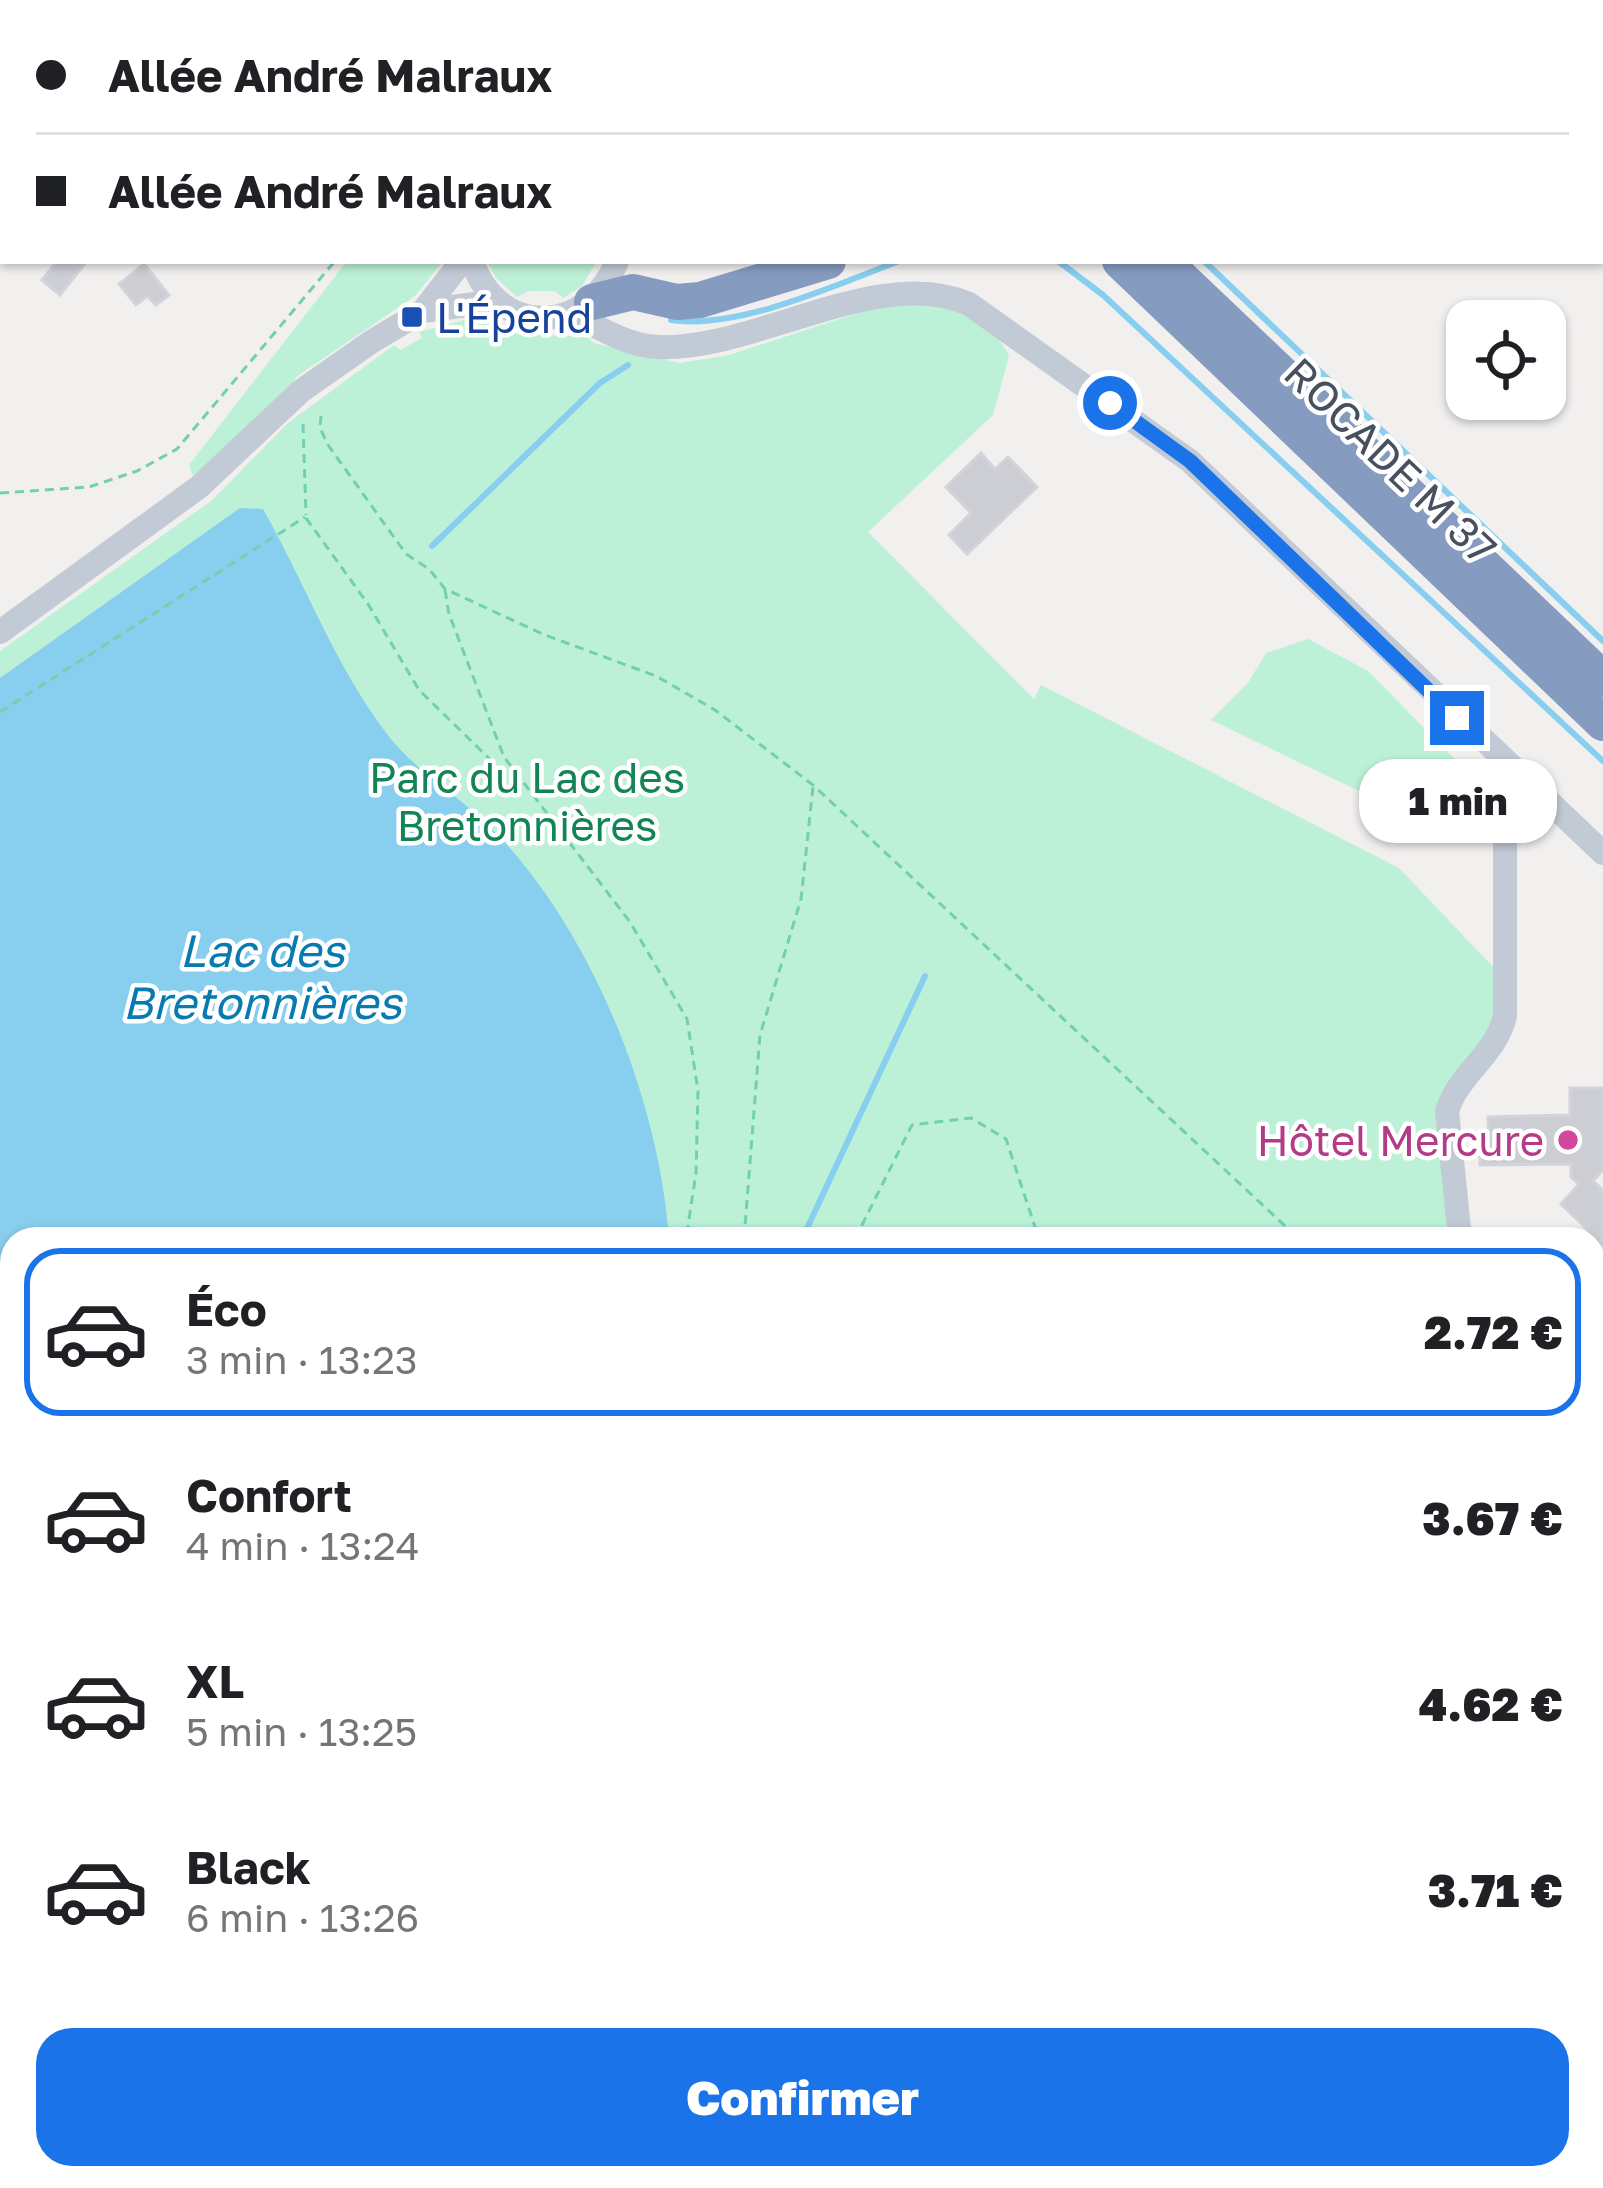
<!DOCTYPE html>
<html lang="fr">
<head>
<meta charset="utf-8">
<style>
	:root { --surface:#fff; --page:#f6f6f6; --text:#202124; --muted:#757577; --line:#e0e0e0; --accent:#1a73e8 }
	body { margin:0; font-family:"Golos Text",sans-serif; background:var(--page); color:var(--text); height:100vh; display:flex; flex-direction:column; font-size:45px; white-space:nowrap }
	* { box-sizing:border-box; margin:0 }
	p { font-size:39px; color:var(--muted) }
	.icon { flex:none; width:66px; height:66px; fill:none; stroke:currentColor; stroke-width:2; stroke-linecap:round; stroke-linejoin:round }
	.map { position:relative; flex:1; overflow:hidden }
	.drawer { position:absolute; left:0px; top:1227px; width:1605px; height:963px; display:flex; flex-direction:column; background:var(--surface); border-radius:36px 36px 0 0; box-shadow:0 3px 9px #0004 }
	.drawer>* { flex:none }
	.top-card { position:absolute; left:0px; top:0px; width:1605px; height:264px; box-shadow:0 3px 9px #0004; display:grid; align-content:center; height:264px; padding:0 36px; background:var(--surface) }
	.tools { position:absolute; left:1446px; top:300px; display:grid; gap:24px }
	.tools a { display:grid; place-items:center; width:120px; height:120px; border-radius:24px; background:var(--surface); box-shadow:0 3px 9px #0004; font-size:60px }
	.end { position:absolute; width:54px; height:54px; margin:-27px; border:15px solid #1a73e8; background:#fff; box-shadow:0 0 0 6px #fff }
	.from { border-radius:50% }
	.bubble { position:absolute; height:84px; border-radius:36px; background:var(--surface); box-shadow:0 3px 9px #0004; font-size:39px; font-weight:800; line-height:84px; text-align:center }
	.top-card b { display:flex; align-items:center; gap:42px; height:114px; font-size:45px }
	.top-card b+b { border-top:3px solid var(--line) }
	.top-card i { width:30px; height:30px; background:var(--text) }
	ul { padding:21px 0 0; list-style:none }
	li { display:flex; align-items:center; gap:36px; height:168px; margin:0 24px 18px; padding:0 12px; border:6px solid transparent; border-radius:36px }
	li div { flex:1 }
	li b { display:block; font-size:45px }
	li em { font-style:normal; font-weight:800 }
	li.active { border-color:var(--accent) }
	li>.icon { width:108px; height:108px; stroke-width:1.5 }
	.action { display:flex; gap:24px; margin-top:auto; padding:24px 36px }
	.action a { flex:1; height:138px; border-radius:36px; background:var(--accent); color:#fff; font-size:48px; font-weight:800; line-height:138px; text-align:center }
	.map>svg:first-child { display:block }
	.green { fill:#bcf1d7 }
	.water { fill:#88ceef }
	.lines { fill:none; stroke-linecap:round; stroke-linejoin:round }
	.stream { stroke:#88ceef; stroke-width:6 }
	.building { fill:#ccced4; stroke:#d3d4db; stroke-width:3 }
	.path { stroke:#73d0ad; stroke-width:3; stroke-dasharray:9 6; stroke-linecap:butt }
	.minor { stroke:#c2cad5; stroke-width:24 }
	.highway { stroke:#859bc0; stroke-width:36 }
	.route { stroke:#1a73e8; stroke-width:15 }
	.transit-dot { fill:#1a4fb4; stroke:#fff; stroke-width:4.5 }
	.hotel-dot { fill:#d1479c; stroke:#fff; stroke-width:4.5 }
	.labels { text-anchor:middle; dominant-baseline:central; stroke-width:9; stroke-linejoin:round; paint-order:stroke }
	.transit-label { font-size:42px; fill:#164399; stroke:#fff; text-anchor:start }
	.street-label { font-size:42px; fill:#47505e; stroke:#fff }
	.park-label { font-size:42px; fill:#138358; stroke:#fff }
	.hotel-label { font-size:42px; fill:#b23c85; stroke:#fff; text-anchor:end }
	.water-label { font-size:45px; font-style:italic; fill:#077ab0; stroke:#fff }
</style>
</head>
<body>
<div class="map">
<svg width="1603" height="2188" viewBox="0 0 1603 2188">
	<rect width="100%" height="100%" fill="#f2efef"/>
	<path class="green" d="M 347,261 L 443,261 L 415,296 L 296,377 L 292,387 L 193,476 L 189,465 Z
		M 487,261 L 597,261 L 582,286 L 563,298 L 555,291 L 529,291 L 517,297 L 496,278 Z
		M 920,303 C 957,307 992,320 1009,356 L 993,415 L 868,532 L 1034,699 L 1041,685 L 1399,868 L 1496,970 L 1493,1027 L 1457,1073 L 1450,1239 L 12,1239 L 12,1874 L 0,1862 L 0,651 L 211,501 L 288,423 L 394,345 L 400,350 L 422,338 L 419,332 L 472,318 L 485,319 L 508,333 L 587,337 L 594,343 L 680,363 L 729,355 L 876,307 Z
		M 1308,639 L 1368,671 L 1472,777 L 1459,839 L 1211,720 L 1248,683 L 1266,653 Z
		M 1593,1530 L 1603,1539 L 1603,2188 L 1314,2188 L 1308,2178 L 1593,2178 Z
		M 12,2023 L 12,2178 L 212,2178 L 214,2188 L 0,2188 L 0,2029 Z
		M 229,2178 L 975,2178 L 958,2188 L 232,2188 Z"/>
	<path class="water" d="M 240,508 L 263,509 C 305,583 335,666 387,734 C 414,770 457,794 489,826 C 590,926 659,1098 669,1239 L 12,1239 L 12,1744 L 0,1737 L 0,678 Z
		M 1593,2045 L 1603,2048 L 1603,2188 L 1477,2188 L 1483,2178 L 1593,2178 Z
		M 388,2178 L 757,2178 L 755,2188 L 388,2188 Z"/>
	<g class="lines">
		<path class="stream" d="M 930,0 L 933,3
			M 1058,261 L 1103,295 L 1603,761
			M 1204,261 L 1603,641
			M 671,320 C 738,330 836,285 899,261
			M 432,546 L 600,383 L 628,365
			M 802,1239 L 925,976"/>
	</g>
	<path class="building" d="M 57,261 L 87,261 L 60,295 L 42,280 Z
		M 144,264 L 169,295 L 156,305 L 147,296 L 136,305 L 119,284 Z
		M 981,453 L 995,469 L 1008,457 L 1037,487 L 967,554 L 949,535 L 971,513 L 946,487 Z
		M 1570,1088 L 1603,1088 L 1603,1170 L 1593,1181 L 1603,1190 L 1603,1245 L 1561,1204 L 1579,1184 L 1571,1177 L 1571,1164 L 1480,1165 L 1480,1139 L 1489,1139 L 1488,1117 L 1570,1115 Z"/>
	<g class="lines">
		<path class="path" d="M 321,416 L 320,428 L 328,445 L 406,554 L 429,569 L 445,589 L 545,635 L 656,676 L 715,710 L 813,785 L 1299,1239
			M 303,424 L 306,515
			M 0,493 L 89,487 L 137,471 L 177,449 L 335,261
			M 306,518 L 368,604 L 419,690 L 503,772 L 511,771
			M 445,590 L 449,614 L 504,757 L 630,922 L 687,1019 L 698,1091 L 696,1173 L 686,1239
			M 0,712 L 305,517
			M 744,1239 L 760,1035 L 801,899 L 813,787
			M 855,1239 L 912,1125 L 971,1118 L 1006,1139 L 1039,1239
			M 1211,1239 L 1223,1239
			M 1593,1441 L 1603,1451
			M 1603,1490 L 1597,1500 L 1603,1503
			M 1593,1607 L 1603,1594
			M 0,1796 L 12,1814
			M 1593,1837 L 1603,1846
			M 1593,2013 L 1603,2016
			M 305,2178 L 308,2188
			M 1381,2178 L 1383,2188
			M 879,2188 L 895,2178"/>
		<path class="minor" d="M 967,0 L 970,3
			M 1339,0 L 1342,3
			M 132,3 L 136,0
			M 450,3 L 454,0
			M 704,3 L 706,0
			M 0,16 L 3,17
			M 472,261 C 499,339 588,335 617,261
			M 423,311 L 462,261
			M 571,313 C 598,327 627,346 658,347 C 755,351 878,264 969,304 L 1190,461 L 1603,853
			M 0,632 L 199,487 L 301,391 L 371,342 L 423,311 L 497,301
			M 1460,1239 L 1447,1111 C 1459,1073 1496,1055 1505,1016 L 1505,764
			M 0,1877 L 12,1889
			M 233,2178 L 235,2188
			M 1279,2178 L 1285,2188
			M 991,2188 L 1008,2178"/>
		<path class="highway" d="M 850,0 L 853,3
			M 891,0 L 894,3
			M 1120,261 L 1603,723
			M 1163,261 L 1603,679
			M 592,302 L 633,292 L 677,302 L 700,300 L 828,261"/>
	</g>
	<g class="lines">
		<path class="route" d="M 1110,403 L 1190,461 L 1457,718"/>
	</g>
	<rect class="transit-dot" x="400" y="305" width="24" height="24" rx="6"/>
	<circle class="hotel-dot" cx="1568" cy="1140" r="12"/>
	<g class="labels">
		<g class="transit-label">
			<text x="436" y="317">L'Épend</text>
		</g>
		<g class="street-label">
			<text transform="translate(1391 460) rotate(44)">ROCADE M 37</text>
		</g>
		<g class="park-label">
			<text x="527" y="777">Parc du Lac des<tspan x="527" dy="48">Bretonnières</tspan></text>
		</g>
		<g class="hotel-label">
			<text x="1544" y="1140">Hôtel Mercure</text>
		</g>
		<g class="water-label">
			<text x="262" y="950">Lac des<tspan x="262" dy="52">Bretonnières</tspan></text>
		</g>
	</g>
</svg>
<div class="tools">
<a><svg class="icon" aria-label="locate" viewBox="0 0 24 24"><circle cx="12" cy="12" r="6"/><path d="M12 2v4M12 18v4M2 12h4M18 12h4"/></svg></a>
</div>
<i class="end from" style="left:1110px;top:403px"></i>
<i class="end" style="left:1457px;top:718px"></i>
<div class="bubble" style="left:1359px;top:759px;width:198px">1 min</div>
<div class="top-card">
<b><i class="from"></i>Allée André Malraux</b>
<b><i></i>Allée André Malraux</b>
</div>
<section class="drawer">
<ul>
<li class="active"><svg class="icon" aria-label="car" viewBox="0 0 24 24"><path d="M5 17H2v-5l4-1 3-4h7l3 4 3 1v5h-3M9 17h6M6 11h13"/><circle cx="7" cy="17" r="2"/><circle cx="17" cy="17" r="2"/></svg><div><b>Éco</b><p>3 min · 13:23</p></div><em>2.72 €</em></li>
<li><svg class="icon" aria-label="car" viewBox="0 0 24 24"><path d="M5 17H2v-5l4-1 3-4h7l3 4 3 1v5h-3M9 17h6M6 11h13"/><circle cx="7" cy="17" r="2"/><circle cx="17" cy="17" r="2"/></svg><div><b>Confort</b><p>4 min · 13:24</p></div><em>3.67 €</em></li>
<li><svg class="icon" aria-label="car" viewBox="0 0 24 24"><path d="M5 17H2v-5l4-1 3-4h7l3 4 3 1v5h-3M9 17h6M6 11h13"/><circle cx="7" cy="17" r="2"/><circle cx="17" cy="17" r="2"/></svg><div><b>XL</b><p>5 min · 13:25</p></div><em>4.62 €</em></li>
<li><svg class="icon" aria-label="car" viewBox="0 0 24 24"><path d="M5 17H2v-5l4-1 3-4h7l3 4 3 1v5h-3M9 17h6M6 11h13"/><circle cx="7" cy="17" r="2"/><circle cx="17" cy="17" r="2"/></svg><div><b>Black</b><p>6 min · 13:26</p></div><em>3.71 €</em></li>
</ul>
<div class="action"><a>Confirmer</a></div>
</section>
</div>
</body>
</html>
